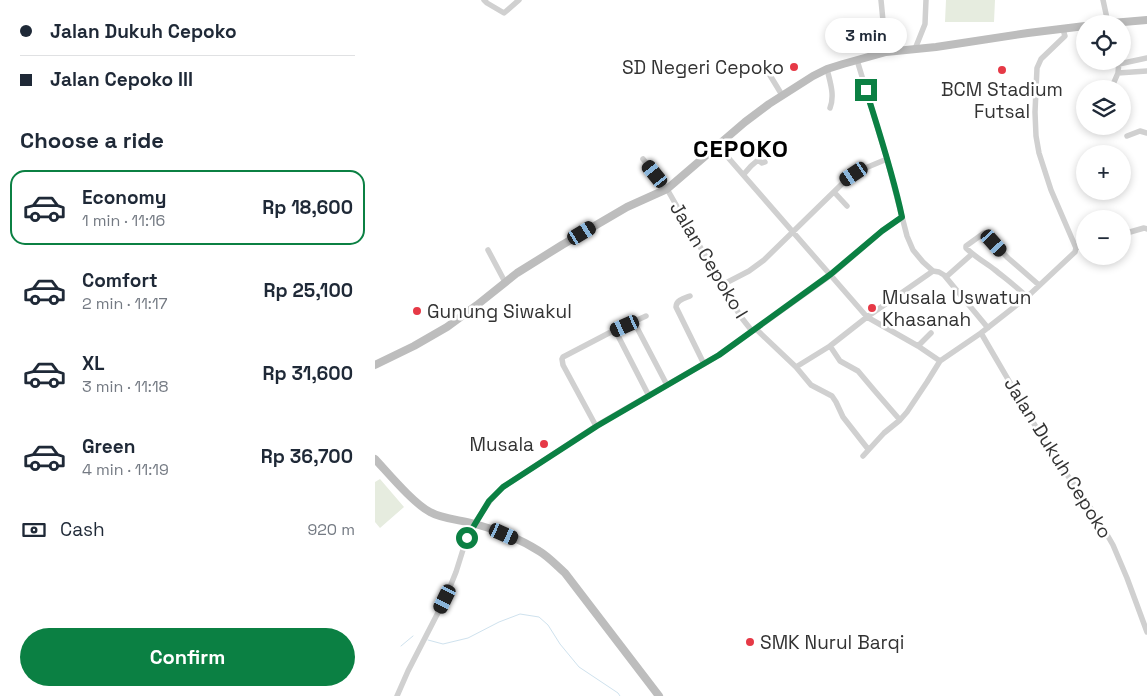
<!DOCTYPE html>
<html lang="en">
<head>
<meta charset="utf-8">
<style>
	:root { --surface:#fff; --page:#f6f6f7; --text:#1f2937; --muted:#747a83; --line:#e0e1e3; --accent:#0b8043 }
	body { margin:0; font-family:"Space Grotesk",sans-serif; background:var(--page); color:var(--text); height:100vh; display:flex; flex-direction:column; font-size:19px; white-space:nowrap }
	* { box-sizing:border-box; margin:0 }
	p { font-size:16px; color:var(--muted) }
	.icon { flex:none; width:28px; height:28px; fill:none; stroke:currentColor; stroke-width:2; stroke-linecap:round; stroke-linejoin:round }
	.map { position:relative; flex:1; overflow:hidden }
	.side { display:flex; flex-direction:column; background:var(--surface); width:375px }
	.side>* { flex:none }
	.top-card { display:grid; align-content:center; height:110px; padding:0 20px; background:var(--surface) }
	.fabs { position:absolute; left:701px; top:15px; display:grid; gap:10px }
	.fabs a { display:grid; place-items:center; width:55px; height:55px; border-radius:50%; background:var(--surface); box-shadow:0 2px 8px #0003; font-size:25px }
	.end { position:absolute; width:22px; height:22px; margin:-11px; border:6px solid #0b8043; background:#fff; box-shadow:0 0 0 2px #fff }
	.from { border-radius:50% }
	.bubble { position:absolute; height:35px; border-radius:18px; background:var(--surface); box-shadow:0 2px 8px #0003; font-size:16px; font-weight:700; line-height:35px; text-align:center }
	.car { position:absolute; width:15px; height:30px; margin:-15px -8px; border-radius:6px; box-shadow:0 0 4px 1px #0007; background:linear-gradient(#222 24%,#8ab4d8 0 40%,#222 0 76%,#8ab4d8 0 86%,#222 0) }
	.top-card b { display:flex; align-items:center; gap:18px; height:48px; font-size:19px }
	.top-card b+b { border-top:1px solid var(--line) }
	.top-card i { width:12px; height:12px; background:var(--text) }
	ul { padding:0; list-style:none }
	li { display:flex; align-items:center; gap:15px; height:75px; margin:0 10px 8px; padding:0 10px; border:2px solid transparent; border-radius:15px }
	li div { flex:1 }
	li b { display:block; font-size:19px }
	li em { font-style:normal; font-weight:700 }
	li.current { border-color:var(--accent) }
	li>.icon { width:45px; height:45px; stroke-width:1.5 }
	h2 { padding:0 20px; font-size:22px; line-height:60px }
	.pay { display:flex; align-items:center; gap:12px; height:55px; padding:0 20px; font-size:19px }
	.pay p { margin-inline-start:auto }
	.primary-button { display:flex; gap:10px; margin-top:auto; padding:10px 20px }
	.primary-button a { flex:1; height:58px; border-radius:30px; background:var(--accent); color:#fff; font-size:20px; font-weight:700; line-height:58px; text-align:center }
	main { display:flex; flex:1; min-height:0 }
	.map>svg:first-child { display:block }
	.green { fill:#e6ecdf }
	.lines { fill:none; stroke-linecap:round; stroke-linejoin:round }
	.stream { stroke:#cfe2ee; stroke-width:1 }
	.street { stroke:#d0d0d0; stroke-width:5.5 }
	.secondary { stroke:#bdbdbd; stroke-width:8 }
	.route { stroke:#0b8043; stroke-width:6 }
	.poi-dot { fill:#e63946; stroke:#fff; stroke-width:2 }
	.labels { text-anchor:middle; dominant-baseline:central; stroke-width:5; stroke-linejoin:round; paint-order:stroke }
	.poi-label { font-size:19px; fill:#333; stroke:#fff; text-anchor:start }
	.street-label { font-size:19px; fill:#333; stroke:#fff }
	.district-label { font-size:24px; font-weight:bold; letter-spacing:1px; fill:#000; stroke:#fff }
</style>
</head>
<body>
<main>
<section class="side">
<div class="top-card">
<b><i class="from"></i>Jalan Dukuh Cepoko</b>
<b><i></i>Jalan Cepoko III</b>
</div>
<h2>Choose a ride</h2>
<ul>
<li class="current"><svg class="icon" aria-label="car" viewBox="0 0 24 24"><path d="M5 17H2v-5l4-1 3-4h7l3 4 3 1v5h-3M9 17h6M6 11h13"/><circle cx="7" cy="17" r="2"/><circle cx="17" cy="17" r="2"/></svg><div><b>Economy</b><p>1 min · 11:16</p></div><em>Rp 18,600</em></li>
<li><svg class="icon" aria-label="car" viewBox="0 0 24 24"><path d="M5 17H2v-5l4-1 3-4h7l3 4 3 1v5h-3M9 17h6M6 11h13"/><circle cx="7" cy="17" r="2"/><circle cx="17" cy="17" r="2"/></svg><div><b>Comfort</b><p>2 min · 11:17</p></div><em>Rp 25,100</em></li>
<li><svg class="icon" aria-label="car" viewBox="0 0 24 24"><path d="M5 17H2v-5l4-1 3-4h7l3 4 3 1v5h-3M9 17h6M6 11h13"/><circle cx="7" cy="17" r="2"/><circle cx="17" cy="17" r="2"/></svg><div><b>XL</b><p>3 min · 11:18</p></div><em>Rp 31,600</em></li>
<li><svg class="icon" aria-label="car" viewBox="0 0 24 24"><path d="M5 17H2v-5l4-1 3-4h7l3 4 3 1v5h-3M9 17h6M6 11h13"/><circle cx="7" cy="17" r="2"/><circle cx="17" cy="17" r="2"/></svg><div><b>Green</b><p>4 min · 11:19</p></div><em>Rp 36,700</em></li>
</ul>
<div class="pay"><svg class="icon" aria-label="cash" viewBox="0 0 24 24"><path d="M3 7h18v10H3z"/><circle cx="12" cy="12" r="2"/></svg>Cash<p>920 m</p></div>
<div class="primary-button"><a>Confirm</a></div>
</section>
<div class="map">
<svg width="772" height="696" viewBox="0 0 772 696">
	<rect width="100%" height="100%" fill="#fff"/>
	<path class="green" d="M 571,0 L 620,0 L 619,22 L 570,22 Z
		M 5,479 L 29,507 L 5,528 L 0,522 L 0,482 Z"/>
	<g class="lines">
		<path class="stream" d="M 53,640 L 68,644 L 93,638 L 124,622 L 145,614 L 164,617 L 173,625 L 185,644 L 204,667 L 243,693 L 245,696
			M 26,646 L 38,636"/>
		<path class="street" d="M 109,0 L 112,3 L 129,13 L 144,0
			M 506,0 L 511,52
			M 728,0 L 733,23
			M 540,49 L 550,24 L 551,0
			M 482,60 L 512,159 L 532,236 L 538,250 L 548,262 L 558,271 L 564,272 L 569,275 L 613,328
			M 744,64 L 772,58
			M 452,69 C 455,82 460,95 455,108
			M 393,72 L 407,95
			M 743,73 L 772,71
			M 736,89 L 743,73 L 744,61
			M 752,136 L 765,131 L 772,133
			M 343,146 L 492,317 L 543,346 L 565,361
			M 268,159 L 292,189 L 351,292 L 366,317 L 377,331
			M 369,174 L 376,166 L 383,160 L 387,163 L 390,162
			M 459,192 L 472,206
			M 748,234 L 769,228 L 772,229
			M 701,248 L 710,245
			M 113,250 L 130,282
			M 571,277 L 597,254
			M 347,285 L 374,271 L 389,260 L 471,180 L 488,169 L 512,159
			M 315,296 C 310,298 301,300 301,307 L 329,364
			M 652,297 C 642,287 631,279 620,270 C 611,263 600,257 591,248 L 591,246 L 609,233 L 633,258 L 664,285
			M 259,322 L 292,385
			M 381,329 L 421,367 L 436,385 L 457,396 L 461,402 L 468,417 L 493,449
			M 240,330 L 274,396
			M 606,333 L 672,446 L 723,519 L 738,545 L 752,578 L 772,632
			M 455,346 L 465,361 L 483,371 L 499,390 L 525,420
			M 543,346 L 556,333
			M 421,367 L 455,346 L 492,317 L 558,271
			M 221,426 L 188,365 L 187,359 L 188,357 L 234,333 L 271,316
			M 488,456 L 509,433 L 525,420 L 532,412 L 552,382 L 565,361 L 606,333 L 652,297 L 700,252 L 701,248 L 676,190 L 664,153 L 661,136 L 660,112 L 662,68 L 666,59 L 690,36 L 689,33 L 690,28
			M 22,696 L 33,671 L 70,599 L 81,572 L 92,537 L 99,524 L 115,501 L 128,487 L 221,426 L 344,355 L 456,275 L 507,231 L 527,217"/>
		<path class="secondary" d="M 725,24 L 772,20
			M 0,365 L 39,346 L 72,327 L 102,305 L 142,273 L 187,245 L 252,207 L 292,189 L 370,122 L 394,104 L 438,76 L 452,69 L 468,64 L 511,52 L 561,47 L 653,33 L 710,26
			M 0,459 C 14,474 38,503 55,512 C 67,519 87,520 100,524 C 122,530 145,539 164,551 C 174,557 182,566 190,573 L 284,696"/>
	</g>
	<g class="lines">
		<path class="route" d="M 92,538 L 100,524 L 114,501 L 128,487 L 222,426 L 344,355 L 456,274 L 507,231 L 527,217 C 518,174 504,132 491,90"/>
	</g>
	<g class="poi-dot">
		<circle cx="419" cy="67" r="5"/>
		<circle cx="627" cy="70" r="5"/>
		<circle cx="497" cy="308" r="5"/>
		<circle cx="42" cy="311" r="5"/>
		<circle cx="169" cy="444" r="5"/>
		<circle cx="375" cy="642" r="5"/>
	</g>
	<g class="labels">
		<g class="poi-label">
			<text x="409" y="67" text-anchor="end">SD Negeri Cepoko</text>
			<text x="627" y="89" text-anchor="middle">BCM Stadium<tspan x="627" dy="22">Futsal</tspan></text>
			<text x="507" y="297">Musala Uswatun<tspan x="507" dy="22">Khasanah</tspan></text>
			<text x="52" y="311">Gunung Siwakul</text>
			<text x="159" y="444" text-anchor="end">Musala</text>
			<text x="385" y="642">SMK Nurul Barqi</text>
		</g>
		<g class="street-label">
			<text transform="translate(334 260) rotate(59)">Jalan Cepoko I</text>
			<text transform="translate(683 458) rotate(58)">Jalan Dukuh Cepoko</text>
		</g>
		<g class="district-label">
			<text x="366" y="148">CEPOKO</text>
		</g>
	</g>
</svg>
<div class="fabs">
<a><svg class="icon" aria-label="locate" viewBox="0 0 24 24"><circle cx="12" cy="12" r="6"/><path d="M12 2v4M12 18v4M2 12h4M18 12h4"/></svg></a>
<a><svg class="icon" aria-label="layers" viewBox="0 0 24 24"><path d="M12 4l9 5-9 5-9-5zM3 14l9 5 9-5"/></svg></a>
<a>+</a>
<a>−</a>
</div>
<i class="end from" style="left:92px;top:538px"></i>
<i class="end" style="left:491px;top:90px"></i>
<div class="bubble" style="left:450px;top:18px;width:82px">3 min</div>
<i class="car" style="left:280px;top:174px;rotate:321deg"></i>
<i class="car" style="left:479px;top:174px;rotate:236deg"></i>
<i class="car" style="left:207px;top:233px;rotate:59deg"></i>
<i class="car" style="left:619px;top:243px;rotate:138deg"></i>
<i class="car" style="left:250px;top:326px;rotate:246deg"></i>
<i class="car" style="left:129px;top:534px;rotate:114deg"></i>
<i class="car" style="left:70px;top:599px;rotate:206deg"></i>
</div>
</main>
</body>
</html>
